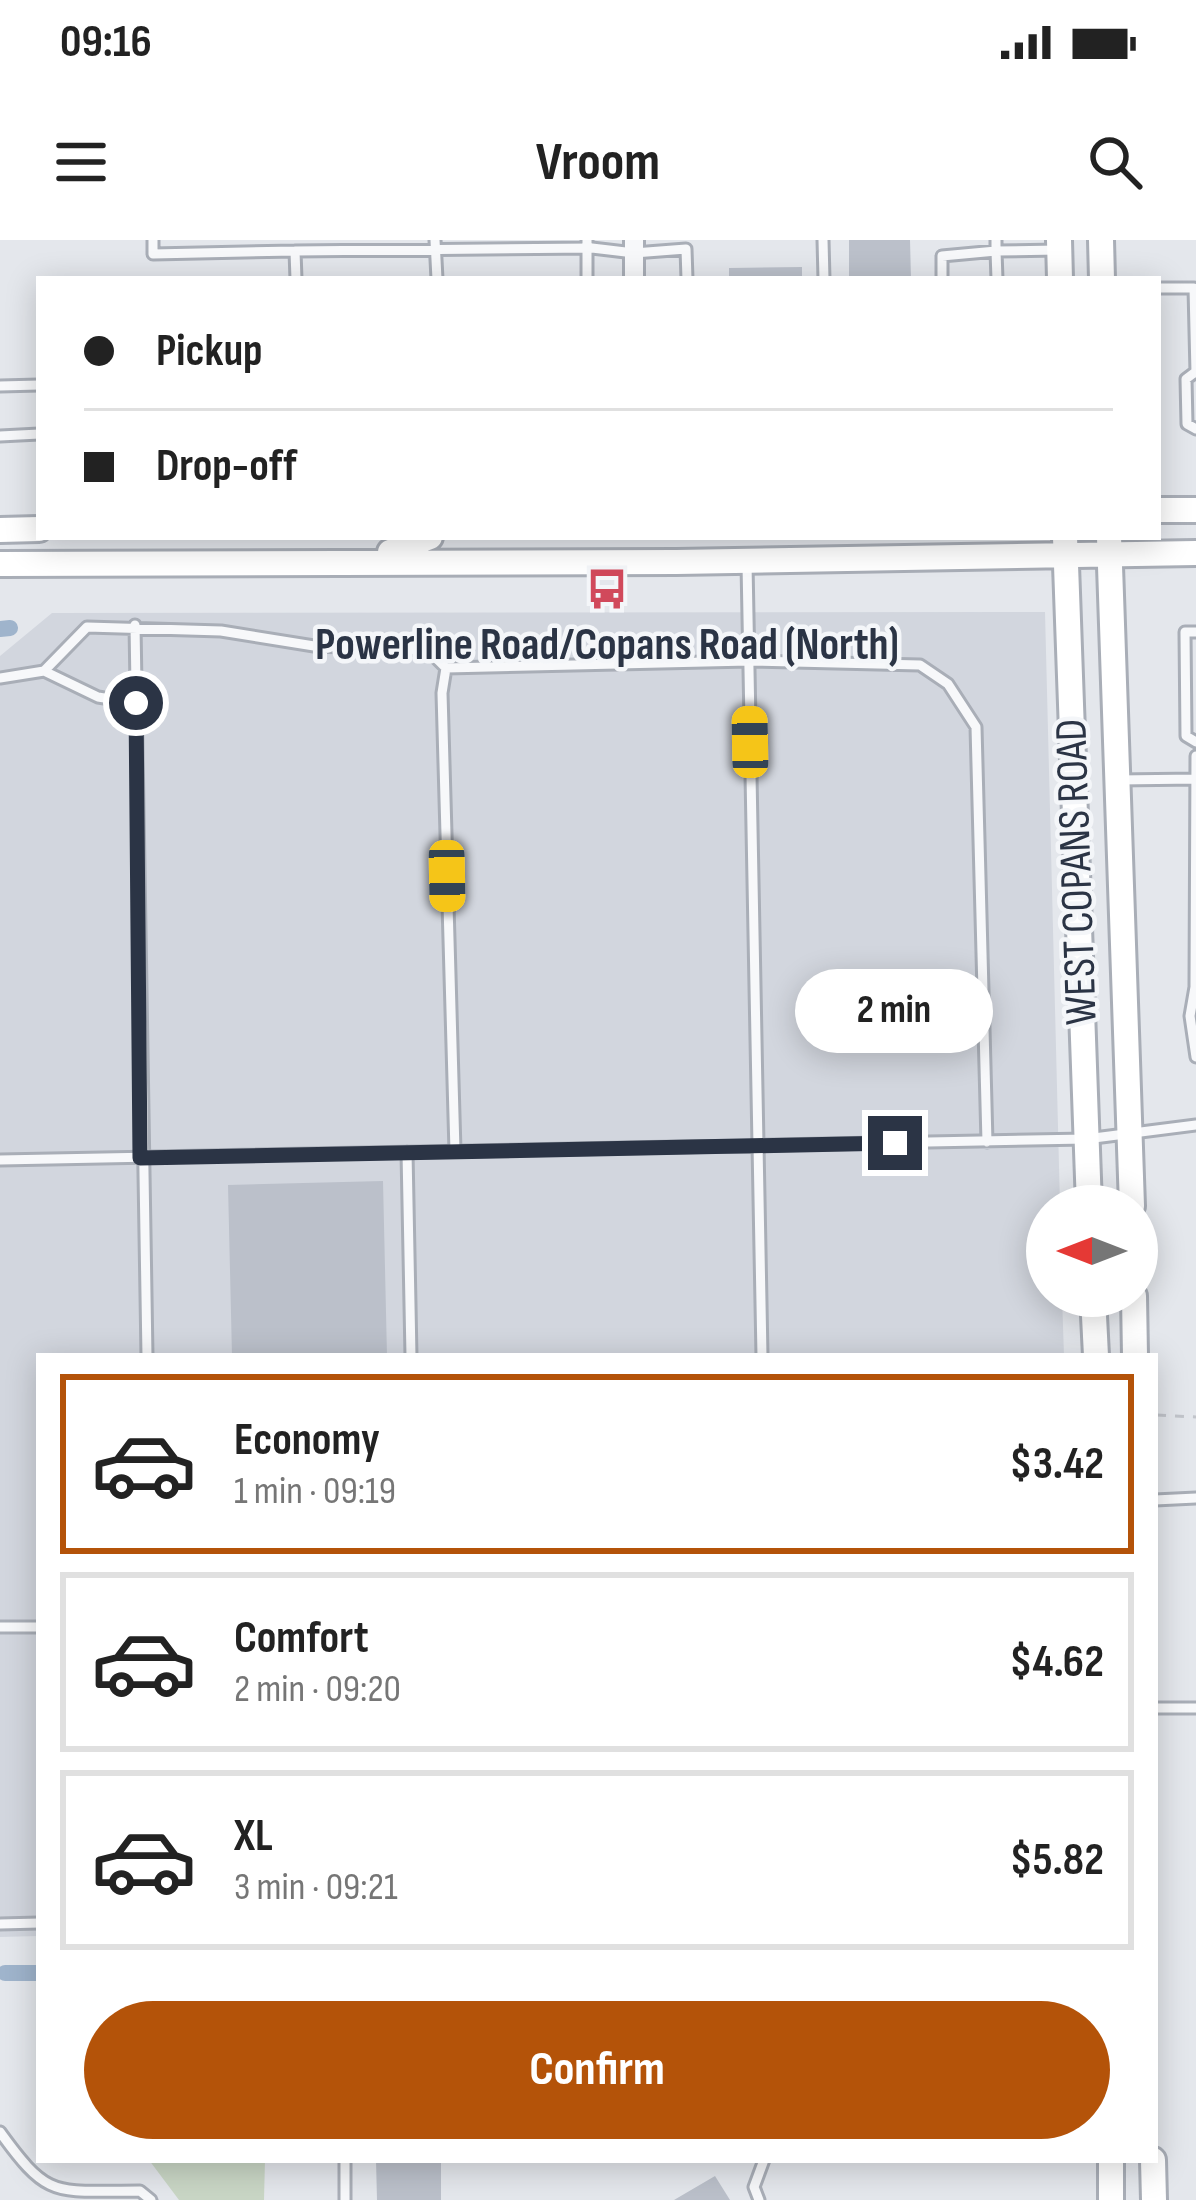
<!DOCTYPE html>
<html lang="en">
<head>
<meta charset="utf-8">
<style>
	:root { --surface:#fff; --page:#f6f6f6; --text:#222; --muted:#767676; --line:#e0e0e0; --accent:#b45309 }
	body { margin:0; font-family:"Sofia Sans Condensed",sans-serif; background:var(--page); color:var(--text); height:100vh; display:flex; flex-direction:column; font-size:45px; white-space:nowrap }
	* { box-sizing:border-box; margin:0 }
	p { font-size:39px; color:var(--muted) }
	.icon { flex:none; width:66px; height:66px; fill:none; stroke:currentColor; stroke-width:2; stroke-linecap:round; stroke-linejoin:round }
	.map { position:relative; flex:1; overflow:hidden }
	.panel { position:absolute; left:36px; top:1113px; width:1122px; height:810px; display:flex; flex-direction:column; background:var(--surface); border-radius:0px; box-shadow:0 6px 30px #0003 }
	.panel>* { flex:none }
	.hud { position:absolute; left:36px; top:36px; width:1125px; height:264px; border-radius:0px; box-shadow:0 6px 30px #0003; display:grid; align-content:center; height:264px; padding:0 48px; background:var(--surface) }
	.needle { width:78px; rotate:270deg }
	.fabs { position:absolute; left:1026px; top:945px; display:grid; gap:24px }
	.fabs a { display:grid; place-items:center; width:132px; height:132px; border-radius:50%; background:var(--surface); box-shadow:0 6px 30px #0003; font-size:60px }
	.end { position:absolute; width:54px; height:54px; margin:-27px; border:15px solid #2b3445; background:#fff; box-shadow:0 0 0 6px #fff }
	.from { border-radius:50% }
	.bubble { position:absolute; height:84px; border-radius:42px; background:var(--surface); box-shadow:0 6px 30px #0003; font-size:39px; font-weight:700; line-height:84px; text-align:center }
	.car { position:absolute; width:36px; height:72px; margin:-36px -18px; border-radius:15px; box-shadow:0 0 9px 3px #0007; background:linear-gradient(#f5c518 24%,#345 0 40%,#f5c518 0 76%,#345 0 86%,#f5c518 0) }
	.hud b { display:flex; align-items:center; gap:42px; height:114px; font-size:45px }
	.hud b+b { border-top:3px solid var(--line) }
	.hud i { width:30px; height:30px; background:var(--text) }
	ul { padding:21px 0 0; list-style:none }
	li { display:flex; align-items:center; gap:36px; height:180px; margin:0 24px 18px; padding:0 24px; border:6px solid var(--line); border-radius:0px }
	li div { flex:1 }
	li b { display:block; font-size:45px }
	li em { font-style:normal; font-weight:700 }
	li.current { border-color:var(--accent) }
	li>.icon { width:108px; height:108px; stroke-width:1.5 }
	.action { display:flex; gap:24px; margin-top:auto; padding:24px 48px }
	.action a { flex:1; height:138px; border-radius:72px; background:var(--accent); color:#fff; font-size:48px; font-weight:700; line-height:138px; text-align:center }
	.status { display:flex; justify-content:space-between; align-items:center; height:84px; padding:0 60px; background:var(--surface); direction:ltr }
	.status svg { height:33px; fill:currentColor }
	header { display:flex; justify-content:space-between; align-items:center; height:156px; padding:0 48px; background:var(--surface); font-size:54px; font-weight:700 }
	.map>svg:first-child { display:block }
	.built { fill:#d2d6de }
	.green { fill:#c9d6c5 }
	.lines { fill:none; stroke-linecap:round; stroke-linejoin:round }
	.canal { stroke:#9fb4cc; stroke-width:16 }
	.building { fill:#bbc0ca }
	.lane-casing { stroke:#a9aeb7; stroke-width:15 }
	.street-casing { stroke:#a9aeb7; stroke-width:24 }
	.secondary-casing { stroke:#a9aeb7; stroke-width:30 }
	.path { stroke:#c2c5cb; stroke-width:3; stroke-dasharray:9 9; stroke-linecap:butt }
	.lane { stroke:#f7f8fa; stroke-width:9 }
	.street { stroke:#f7f8fa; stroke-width:18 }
	.secondary { stroke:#fff; stroke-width:24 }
	.route { stroke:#2b3445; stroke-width:15 }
	.labels { text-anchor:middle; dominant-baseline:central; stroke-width:9; stroke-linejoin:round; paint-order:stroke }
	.poi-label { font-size:45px; font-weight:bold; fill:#2b3445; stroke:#f4f6f9 }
	.street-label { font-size:45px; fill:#2b3445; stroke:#f4f6f9 }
</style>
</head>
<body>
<div class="status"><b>09:16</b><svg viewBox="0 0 49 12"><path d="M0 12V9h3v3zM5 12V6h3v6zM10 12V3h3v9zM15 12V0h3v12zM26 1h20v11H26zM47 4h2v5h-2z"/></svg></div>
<header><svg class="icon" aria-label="menu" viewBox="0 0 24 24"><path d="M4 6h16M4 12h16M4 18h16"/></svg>Vroom<svg class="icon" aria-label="search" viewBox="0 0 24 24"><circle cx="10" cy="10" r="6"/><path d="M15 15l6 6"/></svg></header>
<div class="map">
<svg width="1196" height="1960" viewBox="0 0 1196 1960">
	<rect width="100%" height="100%" fill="#e4e7ec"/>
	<path class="built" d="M 1045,372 L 1060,966 L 1047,966 L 1047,1056 L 1062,1056 L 1064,1116 L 39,1116 L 39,1696 L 0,1697 L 0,416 L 52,373 Z"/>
	<path class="green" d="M 149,1920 L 265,1920 L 264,1960 L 179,1960 Z"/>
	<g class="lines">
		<path class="canal" d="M 0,389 L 10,388
			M 5,1733 L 39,1733"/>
	</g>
	<path class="building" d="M 849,0 L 910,0 L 911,39 L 849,39 Z
		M 802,27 L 802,39 L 729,39 L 729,28 Z
		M 383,941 L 387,1116 L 232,1116 L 228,945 Z
		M 376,1920 L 441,1920 L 441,1960 L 377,1960 Z
		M 715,1936 L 730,1960 L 674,1960 Z"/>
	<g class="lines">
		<g class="lane-casing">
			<path id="lane" d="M 153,0 L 153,14 L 295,11
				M 435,0 L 437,39
				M 587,0 L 587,39
				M 823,0 L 824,39
				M 996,0 L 996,11 L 1058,10
				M 296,39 L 295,11 L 592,8 L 634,13 L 686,9 L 687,39
				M 942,39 L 942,16 L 996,11 L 997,39
				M 1158,48 L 1194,48 L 1196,133
				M 1194,133 L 1186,139 L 1187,184 L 1196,189
				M 0,146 L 39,145
				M 0,196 L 39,194
				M 747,324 L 762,1116
				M 135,385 L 147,1116
				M 1196,392 L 1185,392 L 1186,496 L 1196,502
				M 446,428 L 442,453 L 455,911
				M 44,431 L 98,457 L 136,463
				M 0,438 L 44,431 L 87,387 L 221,391 L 314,406 L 428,410 L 446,428 L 749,421 L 920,425 L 948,444 L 976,487 L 987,902
				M 1196,516 L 1195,747 L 1190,776 L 1196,817
				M 1118,540 L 1196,539
				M 407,912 L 411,1116
				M 0,920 L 1086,899 L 1196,885
				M 1155,1260 L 1196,1258
				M 0,1387 L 39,1387
				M 1155,1468 L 1196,1468
				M 0,1684 L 39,1683
				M 0,1892 C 49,1960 54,1951 140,1951 L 151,1960
				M 345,1920 L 345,1960
				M 759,1960 L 754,1947 L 764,1920"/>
		</g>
		<g class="street-casing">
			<path id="street" d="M 634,0 L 634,39"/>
		</g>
		<g class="secondary-casing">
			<path id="secondary" d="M 1059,0 L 1060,39
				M 1101,0 L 1102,39
				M 1158,270 L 1196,270
				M 0,290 L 39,289
				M 1065,297 L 1089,966
				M 1109,297 L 1132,966
				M 390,312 L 430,297
				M 0,324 L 676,322 L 1196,313
				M 1093,1056 L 1096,1116
				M 1134,1056 L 1135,1116
				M 1111,1920 L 1111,1960
				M 1153,1920 L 1154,1960"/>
		</g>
		<path class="path" d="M 1157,1175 L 1196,1177"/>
		<use href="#lane" class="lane"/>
		<use href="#street" class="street"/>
		<use href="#secondary" class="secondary"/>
	</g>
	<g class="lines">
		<path class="route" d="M 136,463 L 140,918 L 895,903"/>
	</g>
	<defs>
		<g id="bus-bare" transform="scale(3.24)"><path d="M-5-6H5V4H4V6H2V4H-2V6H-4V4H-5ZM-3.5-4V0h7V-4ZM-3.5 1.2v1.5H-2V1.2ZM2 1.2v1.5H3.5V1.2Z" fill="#d1495b" stroke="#f4f6f9" stroke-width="2.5" paint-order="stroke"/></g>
	</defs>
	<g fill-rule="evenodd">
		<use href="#bus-bare" x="607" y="349"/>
	</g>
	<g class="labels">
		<g class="poi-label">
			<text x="607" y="405">Powerline Road/Copans Road (North)</text>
		</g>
		<g class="street-label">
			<text transform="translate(1077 632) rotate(-92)">WEST COPANS ROAD</text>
		</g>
	</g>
</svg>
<div class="fabs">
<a><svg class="needle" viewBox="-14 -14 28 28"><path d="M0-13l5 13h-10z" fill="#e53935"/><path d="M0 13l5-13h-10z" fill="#767676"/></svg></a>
</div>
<i class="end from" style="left:136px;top:463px"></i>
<i class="end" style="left:895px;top:903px"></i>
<div class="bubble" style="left:795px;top:729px;width:198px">2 min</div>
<i class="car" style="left:750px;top:502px;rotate:359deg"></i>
<i class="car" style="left:447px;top:636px;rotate:179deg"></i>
<div class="hud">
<b><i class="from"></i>Pickup</b>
<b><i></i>Drop-off</b>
</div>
<section class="panel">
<ul>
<li class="current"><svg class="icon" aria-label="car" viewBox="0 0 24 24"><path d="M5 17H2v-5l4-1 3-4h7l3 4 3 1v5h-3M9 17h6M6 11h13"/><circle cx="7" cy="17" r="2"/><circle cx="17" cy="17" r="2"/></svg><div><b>Economy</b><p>1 min · 09:19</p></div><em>$3.42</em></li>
<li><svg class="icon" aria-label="car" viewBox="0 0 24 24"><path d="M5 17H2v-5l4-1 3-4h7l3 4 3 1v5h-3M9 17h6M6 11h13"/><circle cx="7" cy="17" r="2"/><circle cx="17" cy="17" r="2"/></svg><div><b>Comfort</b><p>2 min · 09:20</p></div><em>$4.62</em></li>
<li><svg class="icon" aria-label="car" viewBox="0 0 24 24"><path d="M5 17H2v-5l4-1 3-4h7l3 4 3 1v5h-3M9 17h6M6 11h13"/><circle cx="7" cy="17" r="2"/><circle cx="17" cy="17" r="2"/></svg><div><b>XL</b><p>3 min · 09:21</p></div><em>$5.82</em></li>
</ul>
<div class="action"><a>Confirm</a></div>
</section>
</div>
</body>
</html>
